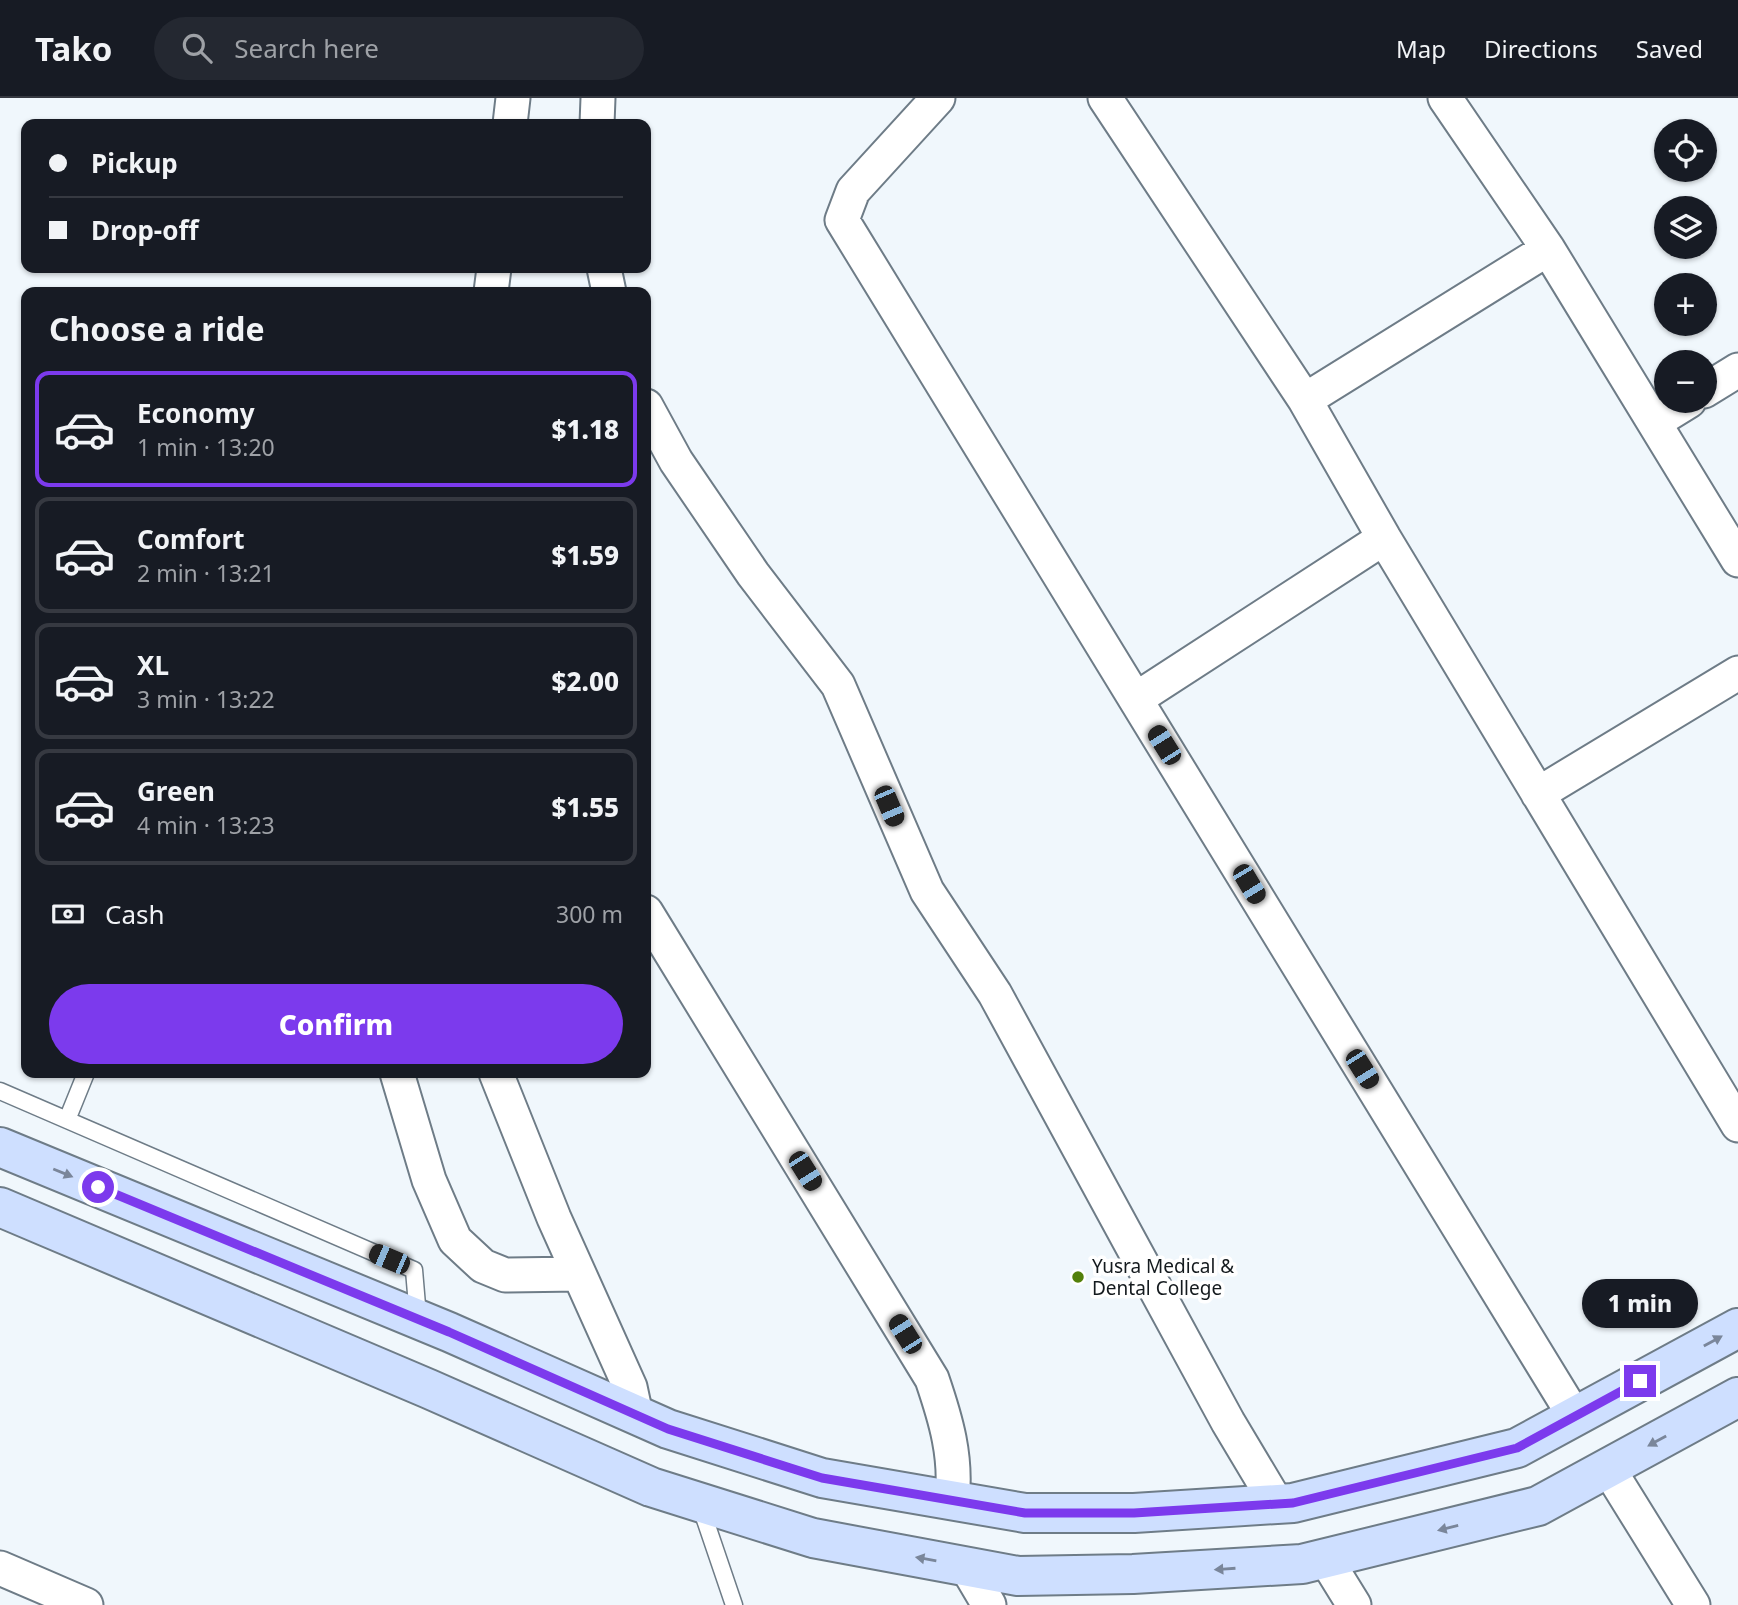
<!DOCTYPE html>
<html lang="en">
<head>
<meta charset="utf-8">
<style>
	:root { --surface:#171b24; --page:#242831; --text:#f1f3f6; --muted:#9ea1a6; --line:#363941; --accent:#7c3aed }
	body { margin:0; font-family:"Noto Sans",sans-serif; background:var(--page); color:var(--text); height:100vh; display:flex; flex-direction:column; font-size:26px; white-space:nowrap }
	* { box-sizing:border-box; margin:0 }
	p { font-size:23px; color:var(--muted) }
	.icon { flex:none; width:38px; height:38px; fill:none; stroke:currentColor; stroke-width:2; stroke-linecap:round; stroke-linejoin:round }
	.map { position:relative; flex:1; overflow:hidden }
	.sheet { position:absolute; left:21px; top:189px; width:630px; height:791px; display:flex; flex-direction:column; background:var(--surface); border-radius:14px; box-shadow:0 2px 5px #0004 }
	.sheet>* { flex:none }
	.guide { position:absolute; left:21px; top:21px; width:630px; height:154px; border-radius:14px; box-shadow:0 2px 5px #0004; display:grid; align-content:center; height:154px; padding:0 28px; background:var(--surface) }
	.controls { position:absolute; left:1654px; top:21px; display:grid; gap:14px }
	.controls a { display:grid; place-items:center; width:63px; height:63px; border-radius:50%; background:var(--surface); box-shadow:0 2px 5px #0004; font-size:35px }
	.end { position:absolute; width:32px; height:32px; margin:-16px; border:9px solid #7c3aed; background:#fff; box-shadow:0 0 0 4px #fff }
	.from { border-radius:50% }
	.bubble { position:absolute; height:49px; border-radius:24px; background:var(--surface); box-shadow:0 2px 5px #0004; font-size:23px; font-weight:800; line-height:49px; text-align:center }
	.car { position:absolute; width:21px; height:42px; margin:-21px -10px; border-radius:9px; box-shadow:0 0 5px 2px #0007; background:linear-gradient(#222 24%,#8ab4d8 0 40%,#222 0 76%,#8ab4d8 0 86%,#222 0) }
	.guide b { display:flex; align-items:center; gap:24px; height:66px; font-size:26px }
	.guide b+b { border-top:2px solid var(--line) }
	.guide i { width:18px; height:18px; background:var(--text) }
	ul { padding:0; list-style:none }
	li { display:flex; align-items:center; gap:21px; height:116px; margin:0 14px 10px; padding:0 14px; border:4px solid var(--line); border-radius:14px }
	li div { flex:1 }
	li b { display:block; font-size:26px }
	li em { font-style:normal; font-weight:800 }
	li.active { border-color:var(--accent) }
	li>.icon { width:63px; height:63px; stroke-width:1.5 }
	h2 { padding:0 28px; font-size:32px; line-height:84px }
	.pay { display:flex; align-items:center; gap:18px; height:77px; padding:0 28px; font-size:26px }
	.pay p { margin-inline-start:auto }
	.button { display:flex; gap:14px; margin-top:auto; padding:14px 28px }
	.button a { flex:1; height:80px; border-radius:42px; background:var(--accent); color:#fff; font-size:28px; font-weight:800; line-height:80px; text-align:center }
	header { display:flex; align-items:center; gap:42px; box-sizing:border-box; height:98px; padding:0 35px; background:var(--surface); border-bottom:2px solid var(--line) }
	header strong { font-size:33px }
	nav { display:flex; gap:38px; margin-inline-start:auto; font-size:24px }
	.search { width:490px; height:63px; background:var(--page); display:flex; align-items:center; gap:18px; box-sizing:border-box; padding:0 24px; border-radius:38px; color:var(--muted); font-size:26px }
	.map>svg:first-child { display:block }
	.lines { fill:none; stroke-linecap:round; stroke-linejoin:round }
	.lane-casing { stroke:#6e7c87; stroke-width:19 }
	.street-casing { stroke:#6e7c87; stroke-width:37 }
	.secondary-casing { stroke:#6e7c87; stroke-width:42 }
	.lane { stroke:#fff; stroke-width:16 }
	.street { stroke:#fff; stroke-width:33 }
	.secondary { stroke:#cedfff; stroke-width:38 }
	.oneway { fill:#7a869a }
	.route { stroke:#7c3aed; stroke-width:9 }
	.poi-dot { fill:#53800a; stroke:#fff; stroke-width:2.5 }
	.labels { text-anchor:middle; dominant-baseline:central; stroke-width:7; stroke-linejoin:round; paint-order:stroke }
	.poi-label { font-size:19px; fill:#141a1e; stroke:#fff; text-anchor:start }
</style>
</head>
<body>
<header>
<strong>Tako</strong>
<div class="search"><svg class="icon" aria-label="search" viewBox="0 0 24 24"><circle cx="10" cy="10" r="6"/><path d="M15 15l6 6"/></svg>Search here</div>
<nav><a>Map</a><a>Directions</a><a>Saved</a></nav>
</header>
<div class="map">
<svg width="1738" height="1507" viewBox="0 0 1738 1507">
	<rect width="100%" height="100%" fill="#f0f7fc"/>
	<g class="lines">
		<g class="lane-casing">
			<path id="lane" d="M 0,993 L 414,1172 L 418,1219
				M 67,1022 L 86,975
				M 700,1407 L 734,1507"/>
		</g>
		<g class="street-casing">
			<path id="street" d="M 938,0 L 853,93 L 842,122 L 1575,1319
				M 1105,0 L 1305,302 L 1384,440 L 1738,1027
				M 1445,0 L 1548,151 L 1738,462
				M 510,26 L 513,0
				M 597,26 L 598,0
				M 604,170 L 609,194
				M 491,194 L 494,170
				M 1704,293 L 1738,272
				M 1305,302 L 1548,151
				M 646,308 L 676,363 L 753,476 L 838,587 L 927,793 L 995,896 L 1228,1324 L 1277,1406
				M 1655,324 L 1689,303
				M 1136,601 L 1384,440
				M 1538,696 L 1738,575
				M 646,814 L 932,1281 C 946,1322 957,1359 952,1402
				M 397,975 L 429,1082 L 455,1142 L 483,1168 L 505,1177 L 579,1176
				M 496,975 L 554,1120 L 630,1289 L 636,1317
				M 1608,1370 L 1693,1507
				M 1325,1460 L 1354,1507
				M 966,1468 L 989,1507
				M 0,1470 L 86,1507"/>
		</g>
		<g class="secondary-casing">
			<path id="secondary" d="M 0,1049 L 449,1234 L 668,1331 L 822,1380 L 1025,1415 L 1134,1415 L 1293,1405 L 1517,1350 L 1738,1230
				M 0,1109 L 429,1291 L 651,1389 L 813,1440 L 1018,1478 L 1133,1476 L 1302,1466 L 1538,1408 L 1738,1299"/>
		</g>
		<use href="#lane" class="lane"/>
		<use href="#street" class="street"/>
		<use href="#secondary" class="secondary"/>
	</g>
	<defs><path id="oneway-solid" d="M-6-.8H1V-3.2L6.5 0L1 3.2V.8H-6Z" transform="scale(1.75)"/></defs>
	<g class="oneway">
		<use href="#oneway-solid" transform="translate(63 1075) rotate(22)"/>
		<use href="#oneway-solid" transform="translate(1713 1243) rotate(-29)"/>
		<use href="#oneway-solid" transform="translate(1657 1343) rotate(151)"/>
		<use href="#oneway-solid" transform="translate(1448 1430) rotate(166)"/>
		<use href="#oneway-solid" transform="translate(926 1461) rotate(-170)"/>
		<use href="#oneway-solid" transform="translate(1225 1471) rotate(176)"/>
	</g>
	<g class="lines">
		<path class="route" d="M 98,1089 L 449,1234 L 668,1331 L 822,1380 L 1025,1415 L 1134,1415 L 1293,1405 L 1517,1350 L 1640,1283"/>
	</g>
	<circle class="poi-dot" cx="1078" cy="1179" r="7"/>
	<g class="labels">
		<g class="poi-label">
			<text x="1092" y="1168">Yusra Medical &amp;<tspan x="1092" dy="22">Dental College</tspan></text>
		</g>
	</g>
</svg>
<div class="controls">
<a><svg class="icon" aria-label="locate" viewBox="0 0 24 24"><circle cx="12" cy="12" r="6"/><path d="M12 2v4M12 18v4M2 12h4M18 12h4"/></svg></a>
<a><svg class="icon" aria-label="layers" viewBox="0 0 24 24"><path d="M12 4l9 5-9 5-9-5zM3 14l9 5 9-5"/></svg></a>
<a>+</a>
<a>−</a>
</div>
<i class="end from" style="left:98px;top:1089px"></i>
<i class="end" style="left:1640px;top:1283px"></i>
<div class="bubble" style="left:1582px;top:1181px;width:116px">1 min</div>
<i class="car" style="left:1164px;top:647px;rotate:328deg"></i>
<i class="car" style="left:889px;top:708px;rotate:157deg"></i>
<i class="car" style="left:1249px;top:786px;rotate:149deg"></i>
<i class="car" style="left:1362px;top:971px;rotate:148deg"></i>
<i class="car" style="left:805px;top:1073px;rotate:148deg"></i>
<i class="car" style="left:389px;top:1161px;rotate:293deg"></i>
<i class="car" style="left:905px;top:1236px;rotate:328deg"></i>
<div class="guide">
<b><i class="from"></i>Pickup</b>
<b><i></i>Drop-off</b>
</div>
<section class="sheet">
<h2>Choose a ride</h2>
<ul>
<li class="active"><svg class="icon" aria-label="car" viewBox="0 0 24 24"><path d="M5 17H2v-5l4-1 3-4h7l3 4 3 1v5h-3M9 17h6M6 11h13"/><circle cx="7" cy="17" r="2"/><circle cx="17" cy="17" r="2"/></svg><div><b>Economy</b><p>1 min · 13:20</p></div><em>$1.18</em></li>
<li><svg class="icon" aria-label="car" viewBox="0 0 24 24"><path d="M5 17H2v-5l4-1 3-4h7l3 4 3 1v5h-3M9 17h6M6 11h13"/><circle cx="7" cy="17" r="2"/><circle cx="17" cy="17" r="2"/></svg><div><b>Comfort</b><p>2 min · 13:21</p></div><em>$1.59</em></li>
<li><svg class="icon" aria-label="car" viewBox="0 0 24 24"><path d="M5 17H2v-5l4-1 3-4h7l3 4 3 1v5h-3M9 17h6M6 11h13"/><circle cx="7" cy="17" r="2"/><circle cx="17" cy="17" r="2"/></svg><div><b>XL</b><p>3 min · 13:22</p></div><em>$2.00</em></li>
<li><svg class="icon" aria-label="car" viewBox="0 0 24 24"><path d="M5 17H2v-5l4-1 3-4h7l3 4 3 1v5h-3M9 17h6M6 11h13"/><circle cx="7" cy="17" r="2"/><circle cx="17" cy="17" r="2"/></svg><div><b>Green</b><p>4 min · 13:23</p></div><em>$1.55</em></li>
</ul>
<div class="pay"><svg class="icon" aria-label="cash" viewBox="0 0 24 24"><path d="M3 7h18v10H3z"/><circle cx="12" cy="12" r="2"/></svg>Cash<p>300 m</p></div>
<div class="button"><a>Confirm</a></div>
</section>
</div>
</body>
</html>
